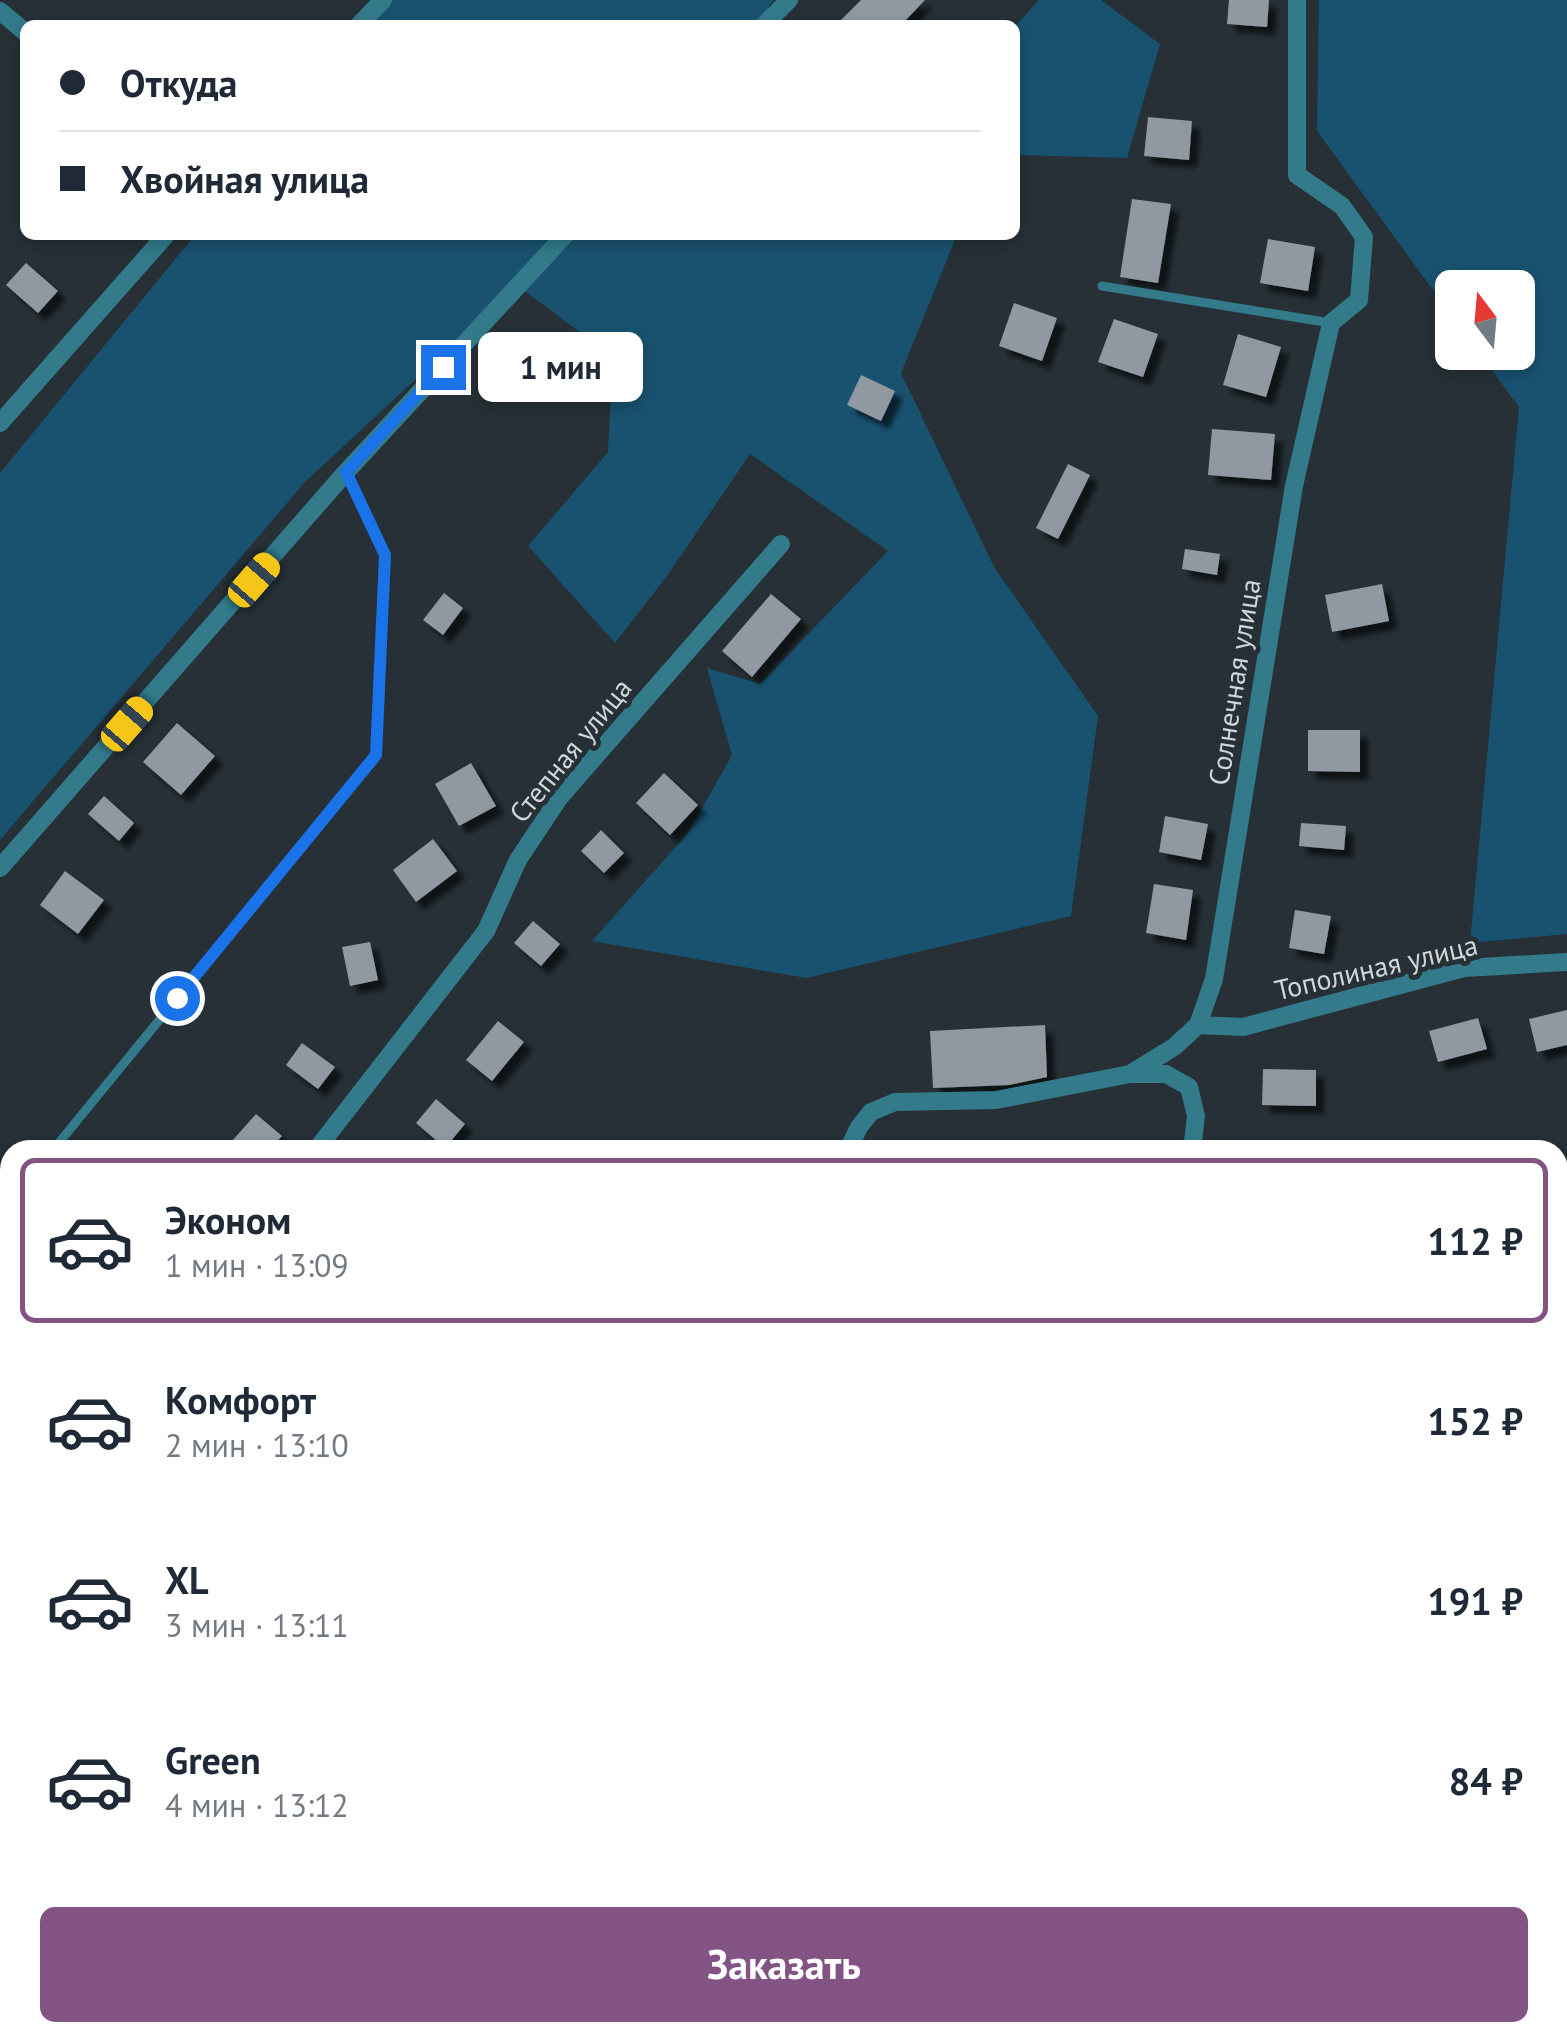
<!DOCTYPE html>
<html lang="ru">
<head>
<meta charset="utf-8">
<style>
	:root { --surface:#fff; --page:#f2f2f3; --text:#1f2937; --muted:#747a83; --line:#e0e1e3; --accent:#835384 }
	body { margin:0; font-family:"PT Sans",sans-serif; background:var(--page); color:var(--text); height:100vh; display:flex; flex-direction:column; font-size:38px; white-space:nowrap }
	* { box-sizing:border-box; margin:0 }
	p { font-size:32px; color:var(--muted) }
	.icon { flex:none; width:55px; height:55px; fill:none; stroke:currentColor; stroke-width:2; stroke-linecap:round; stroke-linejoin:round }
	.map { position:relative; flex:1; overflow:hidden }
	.drawer { position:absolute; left:0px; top:1140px; width:1568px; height:902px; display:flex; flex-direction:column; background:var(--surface); border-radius:30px 30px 0 0; box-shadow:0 5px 15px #0003 }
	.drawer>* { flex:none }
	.top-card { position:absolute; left:20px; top:20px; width:1000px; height:220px; border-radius:15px; box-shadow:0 5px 15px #0003; display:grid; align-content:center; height:220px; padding:0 40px; background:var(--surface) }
	.needle { width:65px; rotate:344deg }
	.tools { position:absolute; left:1435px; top:270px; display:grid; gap:20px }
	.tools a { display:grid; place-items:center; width:100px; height:100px; border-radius:15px; background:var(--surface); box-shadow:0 5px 15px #0003; font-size:50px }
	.end { position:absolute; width:45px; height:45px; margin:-22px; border:12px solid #1a73e8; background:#fff; box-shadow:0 0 0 5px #fff }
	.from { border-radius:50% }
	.bubble { position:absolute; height:70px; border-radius:15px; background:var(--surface); box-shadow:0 5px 15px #0003; font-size:32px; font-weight:700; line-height:70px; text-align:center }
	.car { position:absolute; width:30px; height:60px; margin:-30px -15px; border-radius:12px; box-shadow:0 0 8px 2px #0007; background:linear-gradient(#f5c518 24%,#345 0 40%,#f5c518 0 76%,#345 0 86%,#f5c518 0) }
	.top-card b { display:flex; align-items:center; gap:35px; height:95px; font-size:38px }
	.top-card b+b { border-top:2px solid var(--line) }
	.top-card i { width:25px; height:25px; background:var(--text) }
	ul { padding:18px 0 0; list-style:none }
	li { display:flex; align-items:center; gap:30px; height:165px; margin:0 20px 15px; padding:0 20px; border:5px solid transparent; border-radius:15px }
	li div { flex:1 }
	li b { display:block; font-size:38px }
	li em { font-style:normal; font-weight:700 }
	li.selected { border-color:var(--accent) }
	li>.icon { width:90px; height:90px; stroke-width:1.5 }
	.action { display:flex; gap:20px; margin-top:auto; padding:20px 40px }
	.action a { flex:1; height:115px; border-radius:15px; background:var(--accent); color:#fff; font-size:40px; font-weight:700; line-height:115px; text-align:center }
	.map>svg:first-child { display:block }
	.green { fill:#19526f }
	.building { fill:#9098a2; filter:url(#shadow) }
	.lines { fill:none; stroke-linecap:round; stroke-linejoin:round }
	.service { stroke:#337b8b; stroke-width:9 }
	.minor { stroke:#337b8b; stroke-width:18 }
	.route { stroke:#1a73e8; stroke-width:12 }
	.labels { text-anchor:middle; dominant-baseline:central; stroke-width:10; stroke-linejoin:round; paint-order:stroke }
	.street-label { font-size:28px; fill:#d0d6da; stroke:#263036 }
</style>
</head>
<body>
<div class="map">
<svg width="1567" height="2041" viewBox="0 0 1567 2041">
	<defs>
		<filter id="shadow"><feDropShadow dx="8" dy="8" stdDeviation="2.5" flood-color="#0009"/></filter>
	</defs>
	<rect width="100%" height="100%" fill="#263036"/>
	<path class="green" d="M 387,0 L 774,0 L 768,7 L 768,25 L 367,25 Z
		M 1039,0 L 1101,0 L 1160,44 L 1127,158 L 1015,155 L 1015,26 Z
		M 1319,0 L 1567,0 L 1567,934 L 1470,943 L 1519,407 L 1479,353 L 1518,352 L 1518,288 L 1452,288 L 1452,316 L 1317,131 Z
		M 195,235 L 957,235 L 901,373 L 994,567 L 1098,716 L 1071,916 L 806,978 L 592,941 L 688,833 L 732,755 L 707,668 L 760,684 L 888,551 L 750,454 L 667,576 L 615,643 L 528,546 L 608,452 L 613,357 L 517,285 L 305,482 L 0,840 L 0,473 Z"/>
	<path class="building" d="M 861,0 L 925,0 L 901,25 L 836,25 Z
		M 1229,0 L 1269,0 L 1267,27 L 1227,24 Z
		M 1148,117 L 1192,121 L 1189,160 L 1144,156 Z
		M 1132,199 L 1171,204 L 1158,283 L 1120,277 Z
		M 1268,239 L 1315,247 L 1308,291 L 1260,283 Z
		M 26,263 L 58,291 L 38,313 L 6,285 Z
		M 1014,303 L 1057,318 L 1042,361 L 999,346 Z
		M 1114,319 L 1158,334 L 1143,377 L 1098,362 Z
		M 1238,334 L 1281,347 L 1266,397 L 1223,385 Z
		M 861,375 L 895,391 L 881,421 L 847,405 Z
		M 1212,429 L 1275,434 L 1271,480 L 1208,475 Z
		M 1068,464 L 1090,475 L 1058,539 L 1036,528 Z
		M 1185,549 L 1220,554 L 1217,575 L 1182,569 Z
		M 1382,584 L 1389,621 L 1332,632 L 1325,595 Z
		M 444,593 L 463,608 L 443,635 L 423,620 Z
		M 771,594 L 801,619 L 752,677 L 722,651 Z
		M 177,723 L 215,756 L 181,795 L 143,762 Z
		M 1308,730 L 1360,730 L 1360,772 L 1308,771 Z
		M 471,763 L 496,806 L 459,826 L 435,784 Z
		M 664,773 L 698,805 L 670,835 L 636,803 Z
		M 104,796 L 134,823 L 119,841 L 88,814 Z
		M 1165,816 L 1208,824 L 1201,860 L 1159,852 Z
		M 1301,823 L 1346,826 L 1344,850 L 1299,846 Z
		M 601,830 L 624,853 L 604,873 L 581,851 Z
		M 433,839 L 457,871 L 416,902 L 393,870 Z
		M 65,871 L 104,900 L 78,934 L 40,905 Z
		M 1154,884 L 1193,890 L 1186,940 L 1146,933 Z
		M 1295,910 L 1331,916 L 1324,954 L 1289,948 Z
		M 533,921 L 560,944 L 541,966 L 514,943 Z
		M 370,942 L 378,980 L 350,986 L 342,947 Z
		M 1567,1010 L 1567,1045 L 1537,1052 L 1529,1019 Z
		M 1478,1018 L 1487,1049 L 1438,1062 L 1429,1031 Z
		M 498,1021 L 524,1042 L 492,1081 L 466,1060 Z
		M 1045,1025 L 1047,1077 L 1009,1085 L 933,1088 L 930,1031 Z
		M 302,1043 L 335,1067 L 318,1089 L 286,1065 Z
		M 1263,1069 L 1316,1070 L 1316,1106 L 1262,1105 Z
		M 436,1099 L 465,1124 L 445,1148 L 416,1123 Z
		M 256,1114 L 282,1136 L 269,1150 L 224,1150 Z"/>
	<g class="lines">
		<path class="service" d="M 1102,286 L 1331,323
			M 53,1150 L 376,755 L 385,555 L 346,472
			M 0,1214 L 10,1202
			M 0,1361 L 10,1369
			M 0,1946 L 10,1933"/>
		<path class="minor" d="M 0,11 L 25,32
			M 359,25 L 383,0
			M 764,25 L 789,0
			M 0,423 L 166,235
			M 0,868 L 346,472 L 565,235
			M 1198,1025 L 1243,1027 L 1464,968 L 1567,962
			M 1131,1074 L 1166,1074 L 1189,1087 L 1196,1116 L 1192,1150
			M 316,1150 L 486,931 L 518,860 L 559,798 L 781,544
			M 848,1150 L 859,1127 L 871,1112 L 895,1102 L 996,1100 L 1130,1074 L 1174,1047 L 1198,1025 L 1214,979 L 1294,486 L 1331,323 L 1359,300 L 1364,237 L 1342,206 L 1297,175 L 1297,0
			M 0,1553 L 10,1541
			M 1558,1892 L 1567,1889
			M 783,2032 L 785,2041
			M 1028,2032 L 1030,2041
			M 1381,2032 L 1384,2041
			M 159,2041 L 166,2032
			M 1397,2041 L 1397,2032"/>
	</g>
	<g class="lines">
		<path class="route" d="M 177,998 L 376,755 L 385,555 L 346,472 L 443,367"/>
	</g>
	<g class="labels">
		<g class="street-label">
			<text transform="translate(1234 682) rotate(-81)">Солнечная улица</text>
			<text transform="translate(570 750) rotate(-51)">Степная улица</text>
			<text transform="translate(1376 967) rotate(-13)">Тополиная улица</text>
		</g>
	</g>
</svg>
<div class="tools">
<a><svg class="needle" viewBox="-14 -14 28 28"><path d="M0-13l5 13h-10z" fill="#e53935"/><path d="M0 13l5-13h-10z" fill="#747a83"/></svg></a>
</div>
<i class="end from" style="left:177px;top:998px"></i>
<i class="end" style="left:443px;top:367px"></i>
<div class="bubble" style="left:478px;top:332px;width:165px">1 мин</div>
<i class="car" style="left:254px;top:580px;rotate:41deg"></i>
<i class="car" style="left:127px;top:724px;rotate:41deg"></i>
<div class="top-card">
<b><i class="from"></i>Откуда</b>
<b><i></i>Хвойная улица</b>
</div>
<section class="drawer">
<ul>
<li class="selected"><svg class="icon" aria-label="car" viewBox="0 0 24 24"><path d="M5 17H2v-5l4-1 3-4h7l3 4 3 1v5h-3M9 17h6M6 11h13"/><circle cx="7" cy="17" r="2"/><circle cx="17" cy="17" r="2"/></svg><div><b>Эконом</b><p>1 мин · 13:09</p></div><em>112 ₽</em></li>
<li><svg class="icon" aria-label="car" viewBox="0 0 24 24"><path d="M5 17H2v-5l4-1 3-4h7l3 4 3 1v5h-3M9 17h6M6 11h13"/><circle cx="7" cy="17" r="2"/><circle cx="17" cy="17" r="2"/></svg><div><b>Комфорт</b><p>2 мин · 13:10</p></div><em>152 ₽</em></li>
<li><svg class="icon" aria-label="car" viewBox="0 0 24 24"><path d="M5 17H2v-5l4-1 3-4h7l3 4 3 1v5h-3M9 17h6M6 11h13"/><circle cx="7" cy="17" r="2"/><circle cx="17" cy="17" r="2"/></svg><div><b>XL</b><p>3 мин · 13:11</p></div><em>191 ₽</em></li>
<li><svg class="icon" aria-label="car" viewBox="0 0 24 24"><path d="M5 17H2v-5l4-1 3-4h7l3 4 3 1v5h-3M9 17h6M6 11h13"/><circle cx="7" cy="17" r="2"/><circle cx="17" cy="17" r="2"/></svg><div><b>Green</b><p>4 мин · 13:12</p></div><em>84 ₽</em></li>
</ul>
<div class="action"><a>Заказать</a></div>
</section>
</div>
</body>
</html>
